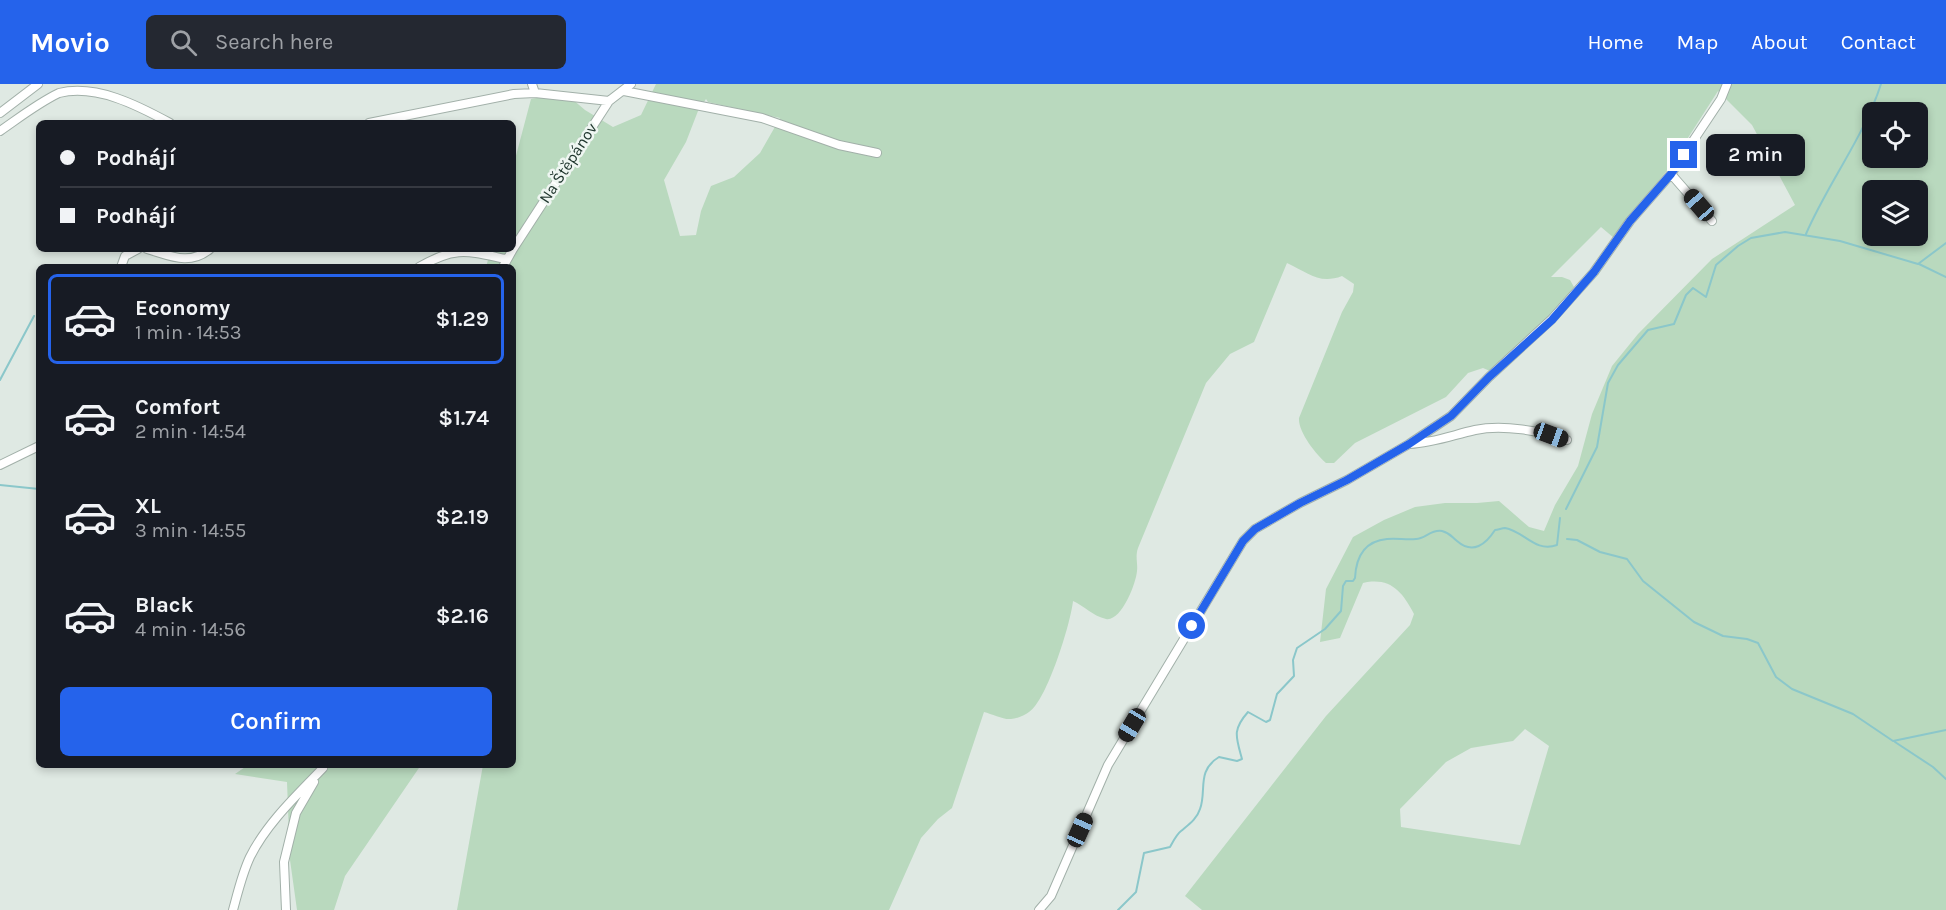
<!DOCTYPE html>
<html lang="en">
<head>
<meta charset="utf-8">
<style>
	:root { --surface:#171b24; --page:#242831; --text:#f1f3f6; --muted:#9ea1a6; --line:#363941; --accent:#2563eb }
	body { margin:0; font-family:Karla,sans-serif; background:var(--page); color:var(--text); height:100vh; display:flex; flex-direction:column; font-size:22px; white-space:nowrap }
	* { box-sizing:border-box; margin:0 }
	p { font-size:20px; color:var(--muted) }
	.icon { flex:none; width:33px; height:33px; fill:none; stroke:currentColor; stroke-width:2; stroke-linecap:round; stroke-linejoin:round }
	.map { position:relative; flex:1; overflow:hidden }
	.sheet { position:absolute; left:36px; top:180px; width:480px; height:504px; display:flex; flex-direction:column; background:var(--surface); border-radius:9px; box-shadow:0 3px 9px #0003 }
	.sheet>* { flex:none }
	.banner { position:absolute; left:36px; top:36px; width:480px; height:132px; border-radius:9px; box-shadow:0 3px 9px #0003; display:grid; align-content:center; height:132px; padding:0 24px; background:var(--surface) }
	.fabs { position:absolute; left:1862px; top:18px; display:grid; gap:12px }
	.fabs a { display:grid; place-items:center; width:66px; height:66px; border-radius:9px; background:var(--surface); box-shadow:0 3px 9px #0003; font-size:30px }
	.end { position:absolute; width:27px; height:27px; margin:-14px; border:8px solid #2563eb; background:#fff; box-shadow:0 0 0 3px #fff }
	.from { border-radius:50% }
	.bubble { position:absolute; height:42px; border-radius:9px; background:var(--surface); box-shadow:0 3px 9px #0003; font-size:20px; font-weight:600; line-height:42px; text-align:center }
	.car { position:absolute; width:18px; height:36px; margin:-18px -9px; border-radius:8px; box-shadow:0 0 4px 2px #0007; background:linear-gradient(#222 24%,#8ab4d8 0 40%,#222 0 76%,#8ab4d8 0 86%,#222 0) }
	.banner b { display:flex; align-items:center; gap:21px; height:57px; font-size:22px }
	.banner b+b { border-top:2px solid var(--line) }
	.banner i { width:15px; height:15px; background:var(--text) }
	ul { padding:10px 0 0; list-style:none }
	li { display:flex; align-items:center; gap:18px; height:90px; margin:0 12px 9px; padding:0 12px; border:3px solid transparent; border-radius:9px }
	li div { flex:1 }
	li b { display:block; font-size:22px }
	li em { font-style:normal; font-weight:600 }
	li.selected { border-color:var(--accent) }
	li>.icon { width:54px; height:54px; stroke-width:1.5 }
	.primary-button { display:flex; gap:12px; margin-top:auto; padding:12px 24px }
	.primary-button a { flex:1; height:69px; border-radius:9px; background:var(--accent); color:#fff; font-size:24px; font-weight:600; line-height:69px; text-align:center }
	header { display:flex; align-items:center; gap:36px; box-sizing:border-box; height:84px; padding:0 30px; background:var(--accent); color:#fff }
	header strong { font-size:28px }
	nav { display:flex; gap:33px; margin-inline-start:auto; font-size:21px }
	.search { width:420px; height:54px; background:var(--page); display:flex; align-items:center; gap:15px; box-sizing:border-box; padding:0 21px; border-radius:9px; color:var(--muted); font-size:22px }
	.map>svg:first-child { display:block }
	.green { fill:#b9d9be; fill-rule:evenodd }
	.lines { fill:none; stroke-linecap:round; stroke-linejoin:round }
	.stream { stroke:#8bc7ca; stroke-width:2 }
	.minor-casing { stroke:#a2b0a9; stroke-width:10 }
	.minor { stroke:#fff; stroke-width:8 }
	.route { stroke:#2563eb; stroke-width:8 }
	.labels { text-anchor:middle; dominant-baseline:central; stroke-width:5; stroke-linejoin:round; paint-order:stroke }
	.street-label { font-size:16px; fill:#21372f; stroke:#eff6f2 }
</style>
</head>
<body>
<header>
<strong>Movio</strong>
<div class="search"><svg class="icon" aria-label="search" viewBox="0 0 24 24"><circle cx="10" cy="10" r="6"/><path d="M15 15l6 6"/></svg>Search here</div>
<nav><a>Home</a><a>Map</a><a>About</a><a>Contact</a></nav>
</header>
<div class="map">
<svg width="1946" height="826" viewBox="0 0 1946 826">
	<rect width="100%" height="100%" fill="#dfe9e3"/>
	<path class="green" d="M 656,0 L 1946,0 L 1946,826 L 1202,826 L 1185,812 L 1326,632 L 1410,541 L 1414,530 C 1402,507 1390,493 1363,499 L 1340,554 L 1320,558 L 1326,505 L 1353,453 L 1384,436 L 1415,423 L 1445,419 L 1477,419 L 1499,417 L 1529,443 L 1544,447 L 1555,421 L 1578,382 L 1592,330 L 1612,282 L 1638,250 L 1712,175 L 1795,121 L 1752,41 L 1718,7 L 1668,85 L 1614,154 L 1601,143 L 1551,193 L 1562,193 L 1570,196 L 1574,203 L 1558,224 L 1490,287 L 1483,284 L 1468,289 L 1446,313 L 1355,359 L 1334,379 L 1326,379 C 1316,370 1298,348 1299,334 L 1342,228 L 1353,208 L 1354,200 L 1342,192 C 1319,201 1307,188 1287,179 L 1254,258 L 1230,270 L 1206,299 L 1138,464 C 1135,473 1138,479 1137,487 C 1136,500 1121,538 1106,535 C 1093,532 1084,522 1073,517 C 1071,538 1047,617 1029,628 C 1025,631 1016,635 1011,635 C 1004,636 992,630 984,628 L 952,724 L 938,735 L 921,754 L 889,826 L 457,826 L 483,681 L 513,681 L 513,183 L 486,183 L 491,165 L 513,165 L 513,83 L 531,15 L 565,9 L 585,26 L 613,43 L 641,31 ZM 706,15 L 708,18 L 780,34 L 760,69 L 734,93 L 711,102 L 701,127 L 696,151 L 680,152 L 664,96 L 686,58 L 698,27 ZM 1872,28 L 1917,28 L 1917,74 L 1872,74 ZM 1872,106 L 1917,106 L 1917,152 L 1872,152 ZM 1525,645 L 1549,662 L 1520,761 L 1401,743 L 1400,725 L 1446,678 L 1471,664 L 1513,657 Z
		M 248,681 L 421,681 L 345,792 L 334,826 L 297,826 L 290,776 L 287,698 L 235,690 Z"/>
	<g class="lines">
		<path class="stream" d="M 1806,150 C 1828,99 1864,53 1881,0
			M 1919,180 L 1946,193
			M 0,296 L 34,232
			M 0,401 L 39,405
			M 1566,425 L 1597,363 L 1608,299 L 1618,281 L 1648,246 L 1674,240 L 1686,211 L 1693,204 L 1706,213 L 1716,181 L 1738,162 L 1751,154 L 1785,148 L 1840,157 L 1918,180 L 1946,159
			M 1567,455 L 1577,456 L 1600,468 L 1627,475 L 1643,497 L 1694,538 L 1723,552 L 1747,555 L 1758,559 L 1776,593 L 1792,605 L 1853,630 L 1893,657 L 1946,646
			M 1895,658 L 1933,683 L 1946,695
			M 1118,826 L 1136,808 L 1144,769 L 1170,763 C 1173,758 1176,751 1181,747 C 1188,741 1197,735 1200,725 C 1207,707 1196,687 1219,673 L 1237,677 L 1242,675 C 1236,653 1232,646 1248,628 L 1266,638 L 1270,636 L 1277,610 L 1294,592 L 1293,576 L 1297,564 L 1325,545 L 1341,527 L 1343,502 L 1346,497 L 1353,497 L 1355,494 C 1356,473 1365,457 1387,455 C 1397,454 1406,456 1416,455 C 1425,455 1431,445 1442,447 C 1450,449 1451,452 1457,457 C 1473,471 1486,460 1495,446 C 1498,446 1502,444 1505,444 C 1524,447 1535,469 1557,461 L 1560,434"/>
		<g class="minor-casing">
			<path id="minor" d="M 532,0 L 535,9
				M 624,7 L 762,34 L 839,61 L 877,69
				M 0,29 L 38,0
				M 369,39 L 514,10 L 535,9 L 609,17
				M 0,47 C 19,34 38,19 59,9 C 96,0 137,21 170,39
				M 1671,90 L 1712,137
				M 147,165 C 171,172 189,182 210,165
				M 513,165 L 609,17 L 631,0
				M 121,183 L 125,172 L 138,165
				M 419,183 C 456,162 467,167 506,175
				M 503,183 L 513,165
				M 1410,360 C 1433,359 1453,351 1475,346 C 1503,340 1541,347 1567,356
				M 0,381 L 39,362
				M 233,826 C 238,808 242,790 250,773 C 267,739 297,711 323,684
				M 286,826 L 284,778 L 296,729 L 314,698
				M 1039,826 L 1051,812 L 1108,681 L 1243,457 L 1255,445 L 1300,419 L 1347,396 L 1409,360 L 1451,332 L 1489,293 L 1552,235 L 1594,188 L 1630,137 L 1671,90 L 1721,15 L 1727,0"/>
		</g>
		<use href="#minor" class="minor"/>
	</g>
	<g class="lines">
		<path class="route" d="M 1192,542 L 1243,457 L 1255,445 L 1300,419 L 1347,396 L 1409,360 L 1451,332 L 1489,293 L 1552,236 L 1594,188 L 1630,137 L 1671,90 L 1684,71"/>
	</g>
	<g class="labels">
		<g class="street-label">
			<text transform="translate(568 79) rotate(-57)">Na Štěpánov</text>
		</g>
	</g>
</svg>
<div class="fabs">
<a><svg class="icon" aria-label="locate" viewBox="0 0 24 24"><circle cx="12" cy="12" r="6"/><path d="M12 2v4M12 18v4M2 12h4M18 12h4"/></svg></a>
<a><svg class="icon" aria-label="layers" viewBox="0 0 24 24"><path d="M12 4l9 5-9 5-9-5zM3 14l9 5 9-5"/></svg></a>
</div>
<i class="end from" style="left:1192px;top:542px"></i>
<i class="end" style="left:1684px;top:71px"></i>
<div class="bubble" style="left:1706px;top:50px;width:99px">2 min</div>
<i class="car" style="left:1699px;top:121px;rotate:319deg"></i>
<i class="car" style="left:1551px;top:351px;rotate:110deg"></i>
<i class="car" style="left:1132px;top:641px;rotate:211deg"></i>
<i class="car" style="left:1080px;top:746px;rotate:24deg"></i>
<div class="banner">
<b><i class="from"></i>Podhájí</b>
<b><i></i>Podhájí</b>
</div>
<section class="sheet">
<ul>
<li class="selected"><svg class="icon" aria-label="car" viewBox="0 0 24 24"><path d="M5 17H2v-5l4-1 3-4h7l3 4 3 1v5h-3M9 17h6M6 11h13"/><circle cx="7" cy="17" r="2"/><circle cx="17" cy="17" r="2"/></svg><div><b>Economy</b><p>1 min · 14:53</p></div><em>$1.29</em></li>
<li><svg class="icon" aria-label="car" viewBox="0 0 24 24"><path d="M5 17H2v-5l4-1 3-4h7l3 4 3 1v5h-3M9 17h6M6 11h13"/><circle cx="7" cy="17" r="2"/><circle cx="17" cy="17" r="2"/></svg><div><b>Comfort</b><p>2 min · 14:54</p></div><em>$1.74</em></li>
<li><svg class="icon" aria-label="car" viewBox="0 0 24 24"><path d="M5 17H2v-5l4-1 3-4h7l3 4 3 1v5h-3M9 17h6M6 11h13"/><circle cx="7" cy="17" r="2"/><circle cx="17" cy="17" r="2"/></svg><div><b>XL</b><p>3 min · 14:55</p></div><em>$2.19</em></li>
<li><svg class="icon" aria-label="car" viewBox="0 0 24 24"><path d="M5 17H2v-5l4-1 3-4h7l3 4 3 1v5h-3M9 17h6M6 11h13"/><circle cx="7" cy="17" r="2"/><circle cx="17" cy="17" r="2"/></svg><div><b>Black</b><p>4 min · 14:56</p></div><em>$2.16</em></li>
</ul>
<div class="primary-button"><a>Confirm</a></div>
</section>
</div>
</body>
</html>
